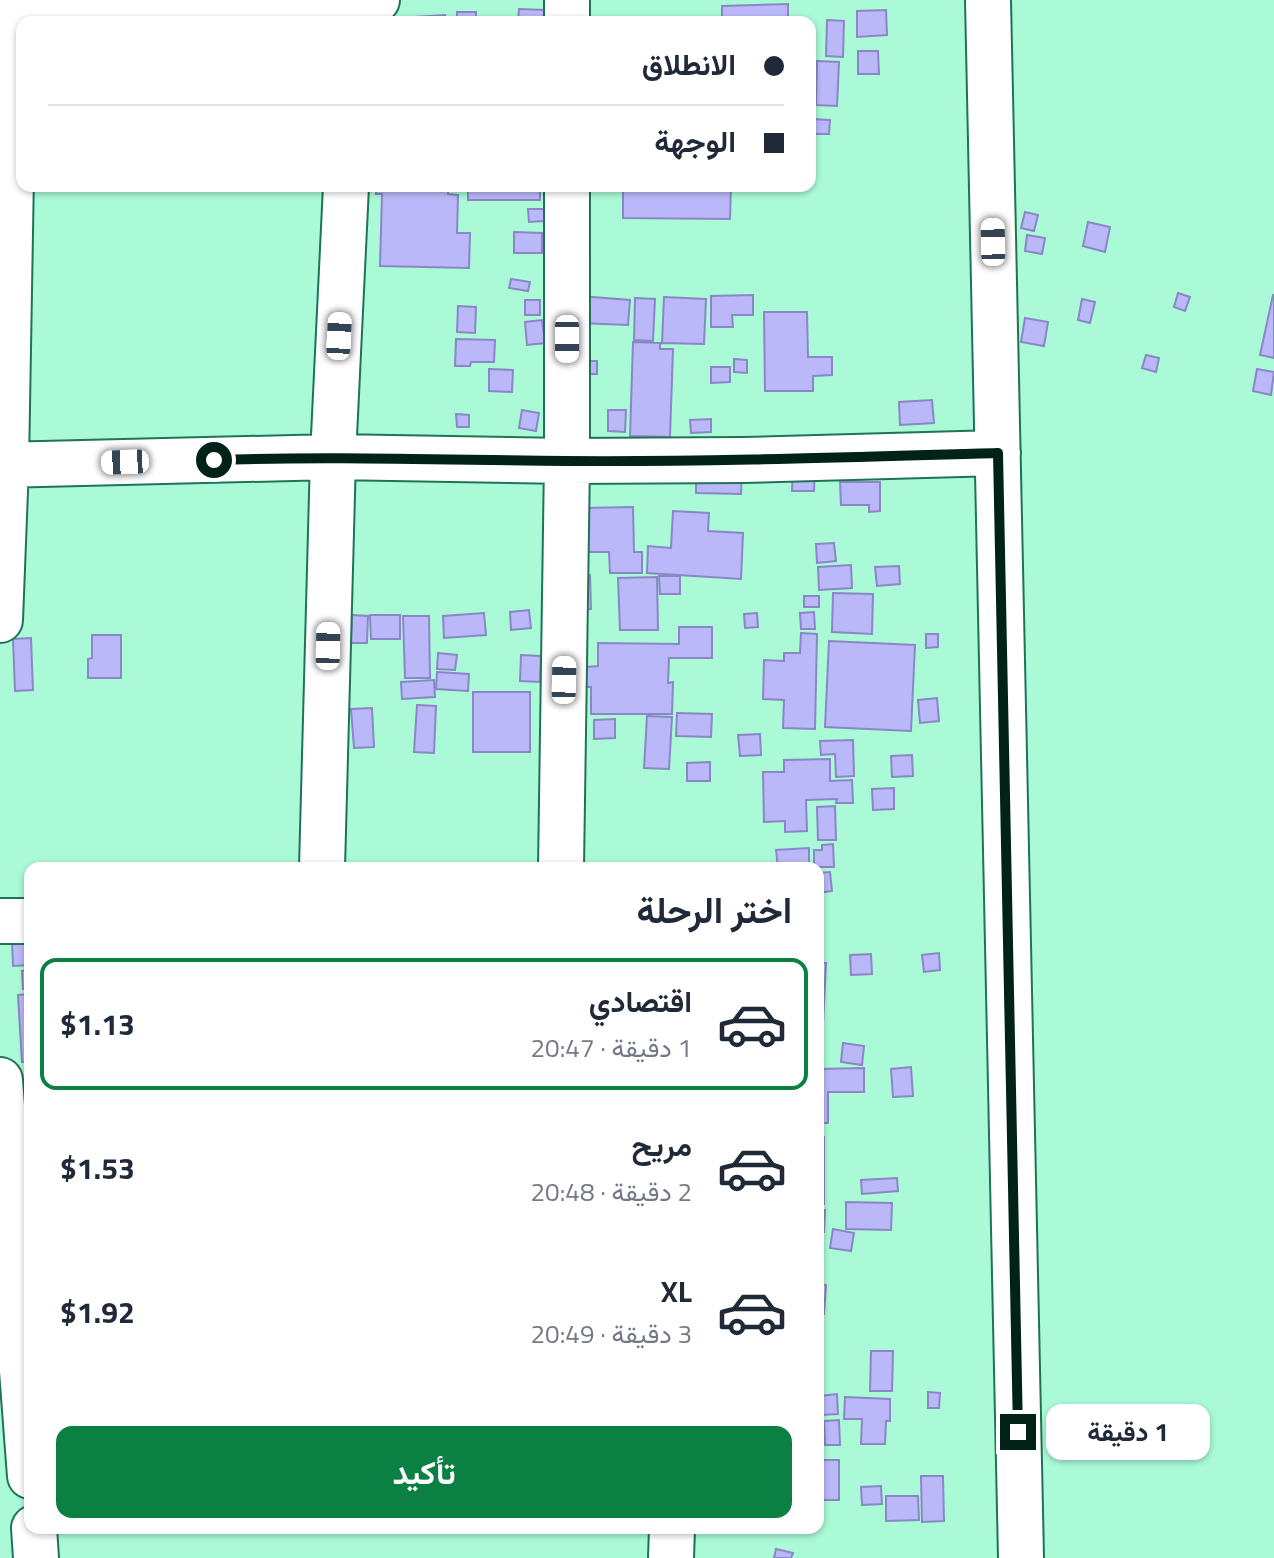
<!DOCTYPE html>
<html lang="ar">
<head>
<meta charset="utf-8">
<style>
	:root { --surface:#fff; --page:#f6f6f7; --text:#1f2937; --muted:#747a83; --line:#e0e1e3; --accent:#0b8043 }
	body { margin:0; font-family:"Titillium Web",Vazirmatn,sans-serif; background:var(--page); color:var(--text); direction:rtl; height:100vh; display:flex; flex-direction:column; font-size:30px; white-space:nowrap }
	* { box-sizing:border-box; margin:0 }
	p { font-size:26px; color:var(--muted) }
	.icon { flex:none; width:44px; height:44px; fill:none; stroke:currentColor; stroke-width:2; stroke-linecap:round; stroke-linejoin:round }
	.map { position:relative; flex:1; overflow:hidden; direction:ltr }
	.panel { position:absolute; left:24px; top:862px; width:800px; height:672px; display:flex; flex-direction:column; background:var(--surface); border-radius:16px; box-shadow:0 2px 6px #0004; direction:rtl }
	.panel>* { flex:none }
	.guide { position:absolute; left:16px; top:16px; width:800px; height:176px; border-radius:16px; box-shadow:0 2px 6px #0004; direction:rtl; display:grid; align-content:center; height:176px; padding:0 32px; background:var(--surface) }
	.end { position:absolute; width:36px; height:36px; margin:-18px; border:10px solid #012317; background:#fff; box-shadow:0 0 0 4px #fff }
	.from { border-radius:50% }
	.bubble { position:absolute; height:56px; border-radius:16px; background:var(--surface); box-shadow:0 2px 6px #0004; font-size:26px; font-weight:700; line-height:56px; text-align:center; direction:rtl }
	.car { position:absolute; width:24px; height:48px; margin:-24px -12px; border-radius:10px; box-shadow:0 0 6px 2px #0007; background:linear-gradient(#fff 24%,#345 0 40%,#fff 0 76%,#345 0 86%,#fff 0) }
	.guide b { display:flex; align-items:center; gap:28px; height:76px; font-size:30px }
	.guide b+b { border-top:2px solid var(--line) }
	.guide i { width:20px; height:20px; background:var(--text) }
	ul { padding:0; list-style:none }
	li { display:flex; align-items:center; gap:24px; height:132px; margin:0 16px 12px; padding:0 16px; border:4px solid transparent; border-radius:16px }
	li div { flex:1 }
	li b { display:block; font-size:30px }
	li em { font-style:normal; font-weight:700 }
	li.on { border-color:var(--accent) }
	li>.icon { width:72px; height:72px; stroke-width:1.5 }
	h2 { padding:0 32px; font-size:36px; line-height:96px }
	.primary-button { display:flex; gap:16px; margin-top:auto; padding:16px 32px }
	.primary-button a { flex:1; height:92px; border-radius:16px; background:var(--accent); color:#fff; font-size:32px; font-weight:700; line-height:92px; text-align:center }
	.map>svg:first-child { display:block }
	.building { fill:#bab8f9; stroke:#8a87c5; stroke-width:2 }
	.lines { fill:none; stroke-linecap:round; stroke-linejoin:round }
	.minor-casing { stroke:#1f7356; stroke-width:48 }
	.minor { stroke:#fff; stroke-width:44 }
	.route { stroke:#012317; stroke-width:10 }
</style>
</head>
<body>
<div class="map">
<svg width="1274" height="1558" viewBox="0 0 1274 1558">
	<rect width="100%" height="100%" fill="#aafad7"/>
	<path class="building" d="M 788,4 L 788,19 L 722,21 L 722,6 Z
		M 519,9 L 545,10 L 545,22 L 518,22 Z
		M 886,10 L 887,35 L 857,37 L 857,11 Z
		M 457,12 L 476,12 L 476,22 L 457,22 Z
		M 445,15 L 446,22 L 415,22 L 415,17 Z
		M 827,20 L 844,21 L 843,57 L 826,56 Z
		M 858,51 L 878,51 L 879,74 L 858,74 Z
		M 817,61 L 839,62 L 837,106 L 816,105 Z
		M 811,119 L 830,120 L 829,134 L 810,134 Z
		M 376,186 L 448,186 L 448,194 L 458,195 L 457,233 L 470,233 L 469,268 L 380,266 L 382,194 L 376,194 Z
		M 468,186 L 540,186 L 540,200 L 468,200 Z
		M 623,186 L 731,186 L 730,219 L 623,218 Z
		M 528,209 L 544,209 L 544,221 L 529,222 Z
		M 1025,212 L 1038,215 L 1034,231 L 1021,228 Z
		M 1088,222 L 1110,227 L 1105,252 L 1083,246 Z
		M 514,232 L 542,233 L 542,253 L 514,253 Z
		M 1027,235 L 1045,238 L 1042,254 L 1025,251 Z
		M 511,279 L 530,282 L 528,291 L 509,288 Z
		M 1178,293 L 1190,297 L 1185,311 L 1174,307 Z
		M 753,295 L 753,315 L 732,315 L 733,327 L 711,327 L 711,296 Z
		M 1273,295 L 1274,295 L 1274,358 L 1260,355 Z
		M 580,296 L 630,300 L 628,325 L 578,323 Z
		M 664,297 L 706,299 L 704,344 L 662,343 Z
		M 635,298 L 655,299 L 653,341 L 634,340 Z
		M 1082,299 L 1095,302 L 1090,323 L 1078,320 Z
		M 525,300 L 540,300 L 540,315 L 525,315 Z
		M 458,306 L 476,307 L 475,333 L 457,332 Z
		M 764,312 L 807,312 L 808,357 L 832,357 L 832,375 L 813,376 L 813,391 L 765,391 Z
		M 1025,318 L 1048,322 L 1044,346 L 1021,342 Z
		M 542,320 L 545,343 L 527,345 L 525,322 Z
		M 456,339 L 495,340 L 494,362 L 471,362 L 470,366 L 455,366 Z
		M 633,342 L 660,343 L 660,349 L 673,349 L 670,437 L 630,436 Z
		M 1146,355 L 1159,358 L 1156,372 L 1142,368 Z
		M 734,359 L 747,360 L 747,373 L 734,372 Z
		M 585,361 L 597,361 L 597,374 L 585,374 Z
		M 711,367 L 730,367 L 730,382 L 711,383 Z
		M 489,369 L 513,370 L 512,392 L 489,391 Z
		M 1257,369 L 1274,372 L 1271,395 L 1253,391 Z
		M 932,400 L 934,423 L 900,425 L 899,402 Z
		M 522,410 L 539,413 L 536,431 L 519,428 Z
		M 608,410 L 626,410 L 625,432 L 608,431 Z
		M 456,414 L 469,415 L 469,427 L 457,427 Z
		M 711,419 L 711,432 L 691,433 L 690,420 Z
		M 793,466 L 815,467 L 814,491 L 792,491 Z
		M 696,470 L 742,470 L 741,494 L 696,493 Z
		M 840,482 L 880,482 L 880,511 L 869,512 L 869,505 L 841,505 Z
		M 633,507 L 634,552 L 642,552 L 642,573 L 610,573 L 609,552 L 584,552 L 583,508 Z
		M 673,511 L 709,513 L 708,531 L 743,533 L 741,579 L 647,573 L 648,546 L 671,548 Z
		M 834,543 L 836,561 L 817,563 L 816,544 Z
		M 851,565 L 852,588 L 819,590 L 818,567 Z
		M 899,566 L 900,584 L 877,586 L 875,567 Z
		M 590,575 L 591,609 L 574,610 L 574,576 Z
		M 659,576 L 680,576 L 680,594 L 660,594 Z
		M 657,577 L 658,630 L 620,630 L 618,578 Z
		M 833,593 L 873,594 L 872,634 L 832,632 Z
		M 804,596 L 819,596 L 819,607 L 804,607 Z
		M 529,610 L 531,628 L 511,630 L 510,612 Z
		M 814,612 L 815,629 L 801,629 L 800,613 Z
		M 484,613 L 486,635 L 444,638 L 443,616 Z
		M 757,613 L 758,627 L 745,628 L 744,614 Z
		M 352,615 L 368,616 L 367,643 L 351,643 Z
		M 370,615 L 400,615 L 400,639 L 371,639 Z
		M 403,616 L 429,616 L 430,678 L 405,678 Z
		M 679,627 L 712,627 L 712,658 L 669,658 L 668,683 L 673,682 L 672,714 L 591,714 L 591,687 L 586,687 L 586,667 L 598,666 L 598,643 L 679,644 Z
		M 801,633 L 817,634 L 815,729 L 783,728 L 784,700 L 763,699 L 764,660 L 784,661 L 784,653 L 800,653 Z
		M 926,634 L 938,634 L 938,647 L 926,648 Z
		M 92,635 L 121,635 L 121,678 L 88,678 L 88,659 L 92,658 Z
		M 31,638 L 33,690 L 15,691 L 13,639 Z
		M 829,641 L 915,645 L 911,731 L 825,727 Z
		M 438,653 L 457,655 L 455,670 L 437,669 Z
		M 521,655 L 541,656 L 540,682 L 520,681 Z
		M 437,672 L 469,674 L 468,691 L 436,689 Z
		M 434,680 L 435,697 L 402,699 L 401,682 Z
		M 473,692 L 530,692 L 530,752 L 473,752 Z
		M 937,698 L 939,721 L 920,723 L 918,700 Z
		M 417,705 L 436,706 L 434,753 L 414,752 Z
		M 372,708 L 374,747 L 354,748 L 351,709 Z
		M 677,713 L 712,714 L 711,737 L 676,736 Z
		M 647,716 L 672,717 L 669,769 L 644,768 Z
		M 615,719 L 615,738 L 594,739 L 594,720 Z
		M 760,734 L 761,755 L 740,756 L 738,735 Z
		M 853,740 L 854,776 L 836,777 L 835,754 L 821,755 L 820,741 Z
		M 912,755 L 913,776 L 892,777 L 891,756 Z
		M 830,759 L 830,781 L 852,780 L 853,803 L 836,803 L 837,799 L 806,800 L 807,831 L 785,832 L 785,821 L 764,822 L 763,772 L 784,772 L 784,760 Z
		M 710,762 L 710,781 L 687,781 L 687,763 Z
		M 894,788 L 894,809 L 873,810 L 872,789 Z
		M 835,806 L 836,840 L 818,840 L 817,807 Z
		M 833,844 L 834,867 L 814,867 L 814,850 L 822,850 L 822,845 Z
		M 809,848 L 809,868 L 778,868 L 776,850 Z
		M 830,872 L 832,891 L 818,893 L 818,873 Z
		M 30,940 L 30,965 L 13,966 L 12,941 Z
		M 939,953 L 940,970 L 924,972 L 922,955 Z
		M 871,954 L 872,974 L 851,975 L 850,955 Z
		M 818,963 L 826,963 L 823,1023 L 818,1023 Z
		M 30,970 L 30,988 L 23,989 L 22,971 Z
		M 30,994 L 30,1061 L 22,1062 L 18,995 Z
		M 843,1043 L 864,1046 L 862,1065 L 841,1062 Z
		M 911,1067 L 913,1096 L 893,1097 L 891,1069 Z
		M 864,1068 L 864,1092 L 828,1092 L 828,1123 L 818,1123 L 818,1069 Z
		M 818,1137 L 824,1137 L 824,1204 L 818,1204 Z
		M 897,1178 L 898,1191 L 862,1194 L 861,1180 Z
		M 846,1202 L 892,1203 L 891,1230 L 846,1229 Z
		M 818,1210 L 825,1210 L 824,1232 L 818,1232 Z
		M 833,1229 L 854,1233 L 851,1251 L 830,1248 Z
		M 818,1284 L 826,1285 L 824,1314 L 818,1314 Z
		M 871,1351 L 893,1351 L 892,1391 L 870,1391 Z
		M 928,1392 L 940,1393 L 939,1408 L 928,1408 Z
		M 837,1394 L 838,1414 L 821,1415 L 820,1396 Z
		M 845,1397 L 890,1399 L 890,1421 L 886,1421 L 885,1444 L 861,1444 L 862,1419 L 844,1419 Z
		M 839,1420 L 840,1445 L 825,1445 L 824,1421 Z
		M 818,1460 L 839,1460 L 839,1500 L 818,1500 Z
		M 921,1476 L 943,1476 L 944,1521 L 922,1522 Z
		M 881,1486 L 882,1504 L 862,1505 L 861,1487 Z
		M 886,1496 L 918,1496 L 919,1520 L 886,1521 Z
		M 776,1549 L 793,1553 L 791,1558 L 774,1558 Z"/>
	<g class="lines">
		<g class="minor-casing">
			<path id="minor" d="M 567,0 L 567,22
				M 988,0 L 1021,1558
				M 0,9 L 377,0
				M 0,465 L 333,457 L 567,461 L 744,460 L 998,453
				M 0,620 L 6,465 L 14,0
				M 322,868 L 333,457 L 346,186
				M 561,868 L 567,461 L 567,186
				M 0,921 L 30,921
				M 0,1080 L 30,1476
				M 34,1528 L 36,1558
				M 671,1558 L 672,1528"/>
		</g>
		<use href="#minor" class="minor"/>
	</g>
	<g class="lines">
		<path class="route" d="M 214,460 C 332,456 449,460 567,461 C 710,462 854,457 998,453 L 1018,1432"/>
	</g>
</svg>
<i class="end from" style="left:214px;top:460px"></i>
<i class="end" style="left:1018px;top:1432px"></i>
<div class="bubble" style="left:1046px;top:1404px;width:164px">1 دقيقة</div>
<i class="car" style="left:993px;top:242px;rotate:359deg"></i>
<i class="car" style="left:339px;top:336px;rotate:3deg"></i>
<i class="car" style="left:567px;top:339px;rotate:180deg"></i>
<i class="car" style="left:125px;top:462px;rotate:268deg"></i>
<i class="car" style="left:328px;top:646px;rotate:1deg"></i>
<i class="car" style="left:564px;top:680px;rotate:1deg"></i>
<div class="guide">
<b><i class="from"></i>الانطلاق</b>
<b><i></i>الوجهة</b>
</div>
<section class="panel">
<h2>اختر الرحلة</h2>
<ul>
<li class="on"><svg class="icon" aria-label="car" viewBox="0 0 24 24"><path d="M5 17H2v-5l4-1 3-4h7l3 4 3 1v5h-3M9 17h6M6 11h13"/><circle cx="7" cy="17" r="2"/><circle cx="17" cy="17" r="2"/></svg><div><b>اقتصادي</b><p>1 دقيقة · 20:47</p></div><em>$1.13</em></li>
<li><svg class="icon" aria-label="car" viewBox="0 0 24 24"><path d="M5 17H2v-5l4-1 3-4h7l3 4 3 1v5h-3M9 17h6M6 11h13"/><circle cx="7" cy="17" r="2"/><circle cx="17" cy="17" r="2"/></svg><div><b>مريح</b><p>2 دقيقة · 20:48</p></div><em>$1.53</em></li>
<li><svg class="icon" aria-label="car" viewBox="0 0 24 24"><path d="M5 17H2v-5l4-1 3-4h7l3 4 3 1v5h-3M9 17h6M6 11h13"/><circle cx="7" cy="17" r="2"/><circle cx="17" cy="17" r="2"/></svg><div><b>XL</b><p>3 دقيقة · 20:49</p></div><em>$1.92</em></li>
</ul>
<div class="primary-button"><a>تأكيد</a></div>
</section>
</div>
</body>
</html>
